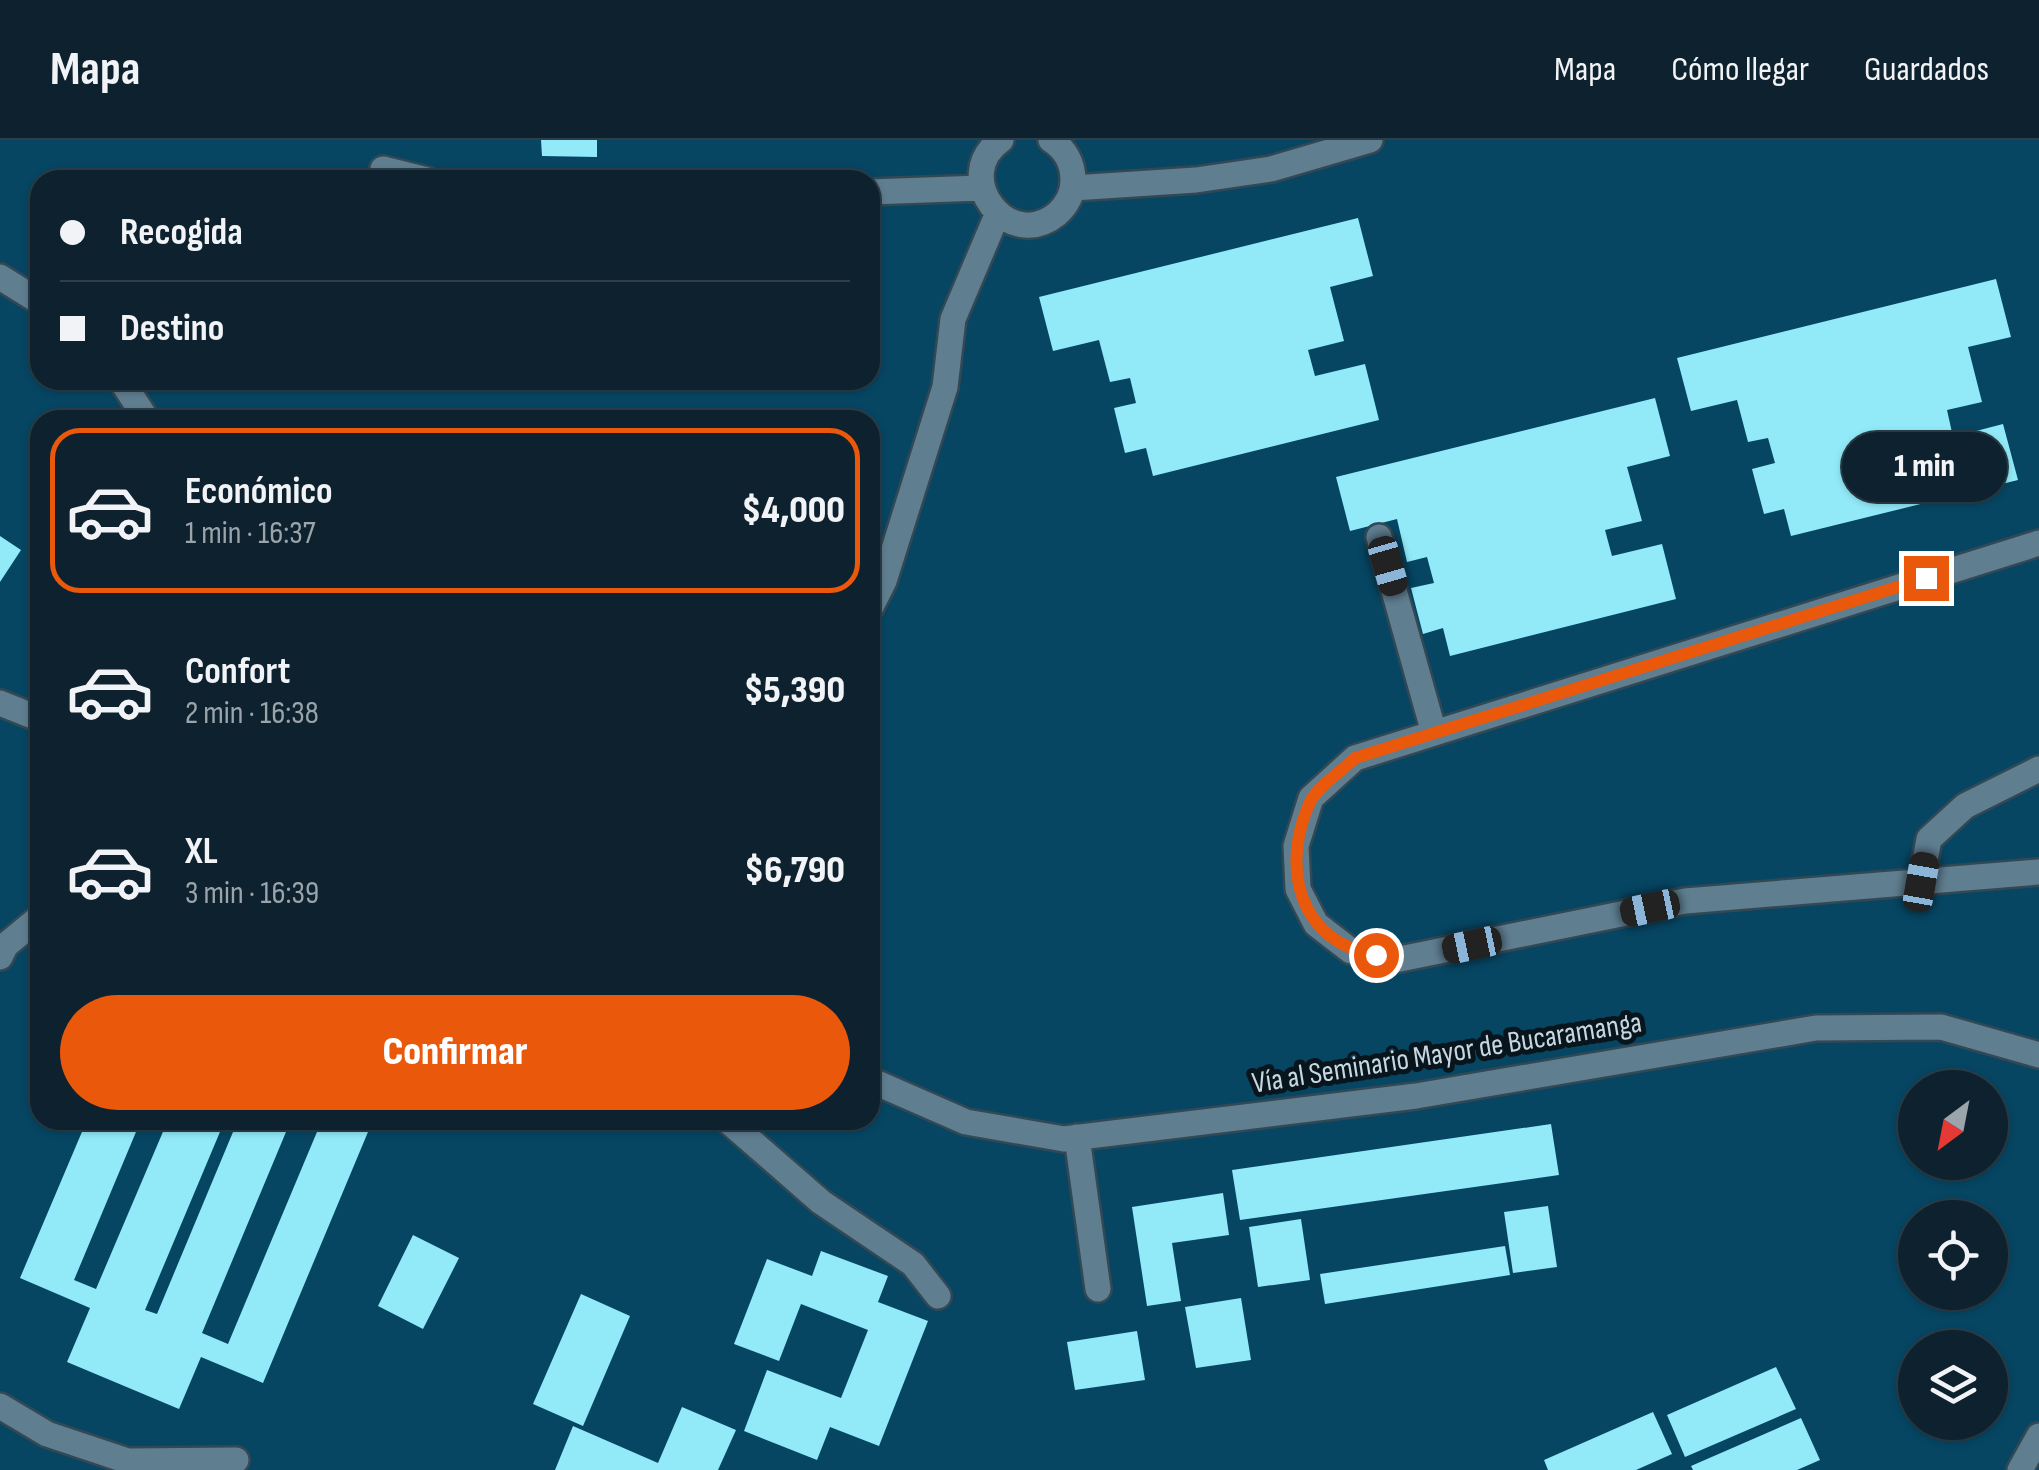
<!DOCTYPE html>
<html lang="es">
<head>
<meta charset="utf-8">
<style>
	:root { --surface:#0d222e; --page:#1b2f3a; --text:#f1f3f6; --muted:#9aa4aa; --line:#2d3f4a; --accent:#ea580c }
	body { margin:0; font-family:"Sofia Sans Condensed",sans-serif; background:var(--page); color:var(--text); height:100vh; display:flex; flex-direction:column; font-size:38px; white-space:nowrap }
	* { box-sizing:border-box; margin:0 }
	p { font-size:32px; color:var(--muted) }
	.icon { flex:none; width:55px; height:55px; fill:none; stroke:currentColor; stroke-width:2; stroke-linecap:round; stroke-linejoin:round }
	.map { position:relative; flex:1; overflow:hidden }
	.panel { position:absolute; left:30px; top:270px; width:850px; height:720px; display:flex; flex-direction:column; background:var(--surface); border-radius:30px; box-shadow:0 2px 8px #0004,0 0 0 2px var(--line) }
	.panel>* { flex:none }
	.top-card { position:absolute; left:30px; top:30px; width:850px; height:220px; border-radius:30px; box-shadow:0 2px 8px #0004,0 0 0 2px var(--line); display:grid; align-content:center; height:220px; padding:0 30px; background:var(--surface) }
	.needle { width:65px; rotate:212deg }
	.tools { position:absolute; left:1898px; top:930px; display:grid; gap:20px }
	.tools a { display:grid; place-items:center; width:110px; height:110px; border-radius:50%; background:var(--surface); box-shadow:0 2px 8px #0004,0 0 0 2px var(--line); font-size:50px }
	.end { position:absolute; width:45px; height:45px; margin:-22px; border:12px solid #ea580c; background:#fff; box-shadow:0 0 0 5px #fff }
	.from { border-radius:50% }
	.bubble { position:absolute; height:70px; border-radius:35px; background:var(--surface); box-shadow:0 2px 8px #0004,0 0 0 2px var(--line); font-size:32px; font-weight:800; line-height:70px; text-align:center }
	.car { position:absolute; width:30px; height:60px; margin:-30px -15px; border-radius:12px; box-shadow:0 0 8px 2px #0007; background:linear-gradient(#222 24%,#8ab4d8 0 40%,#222 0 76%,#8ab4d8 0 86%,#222 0) }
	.top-card b { display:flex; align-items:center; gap:35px; height:95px; font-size:38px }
	.top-card b+b { border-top:2px solid var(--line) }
	.top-card i { width:25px; height:25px; background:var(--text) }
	ul { padding:18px 0 0; list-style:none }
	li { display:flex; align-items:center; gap:30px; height:165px; margin:0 20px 15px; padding:0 10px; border:5px solid transparent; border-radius:30px }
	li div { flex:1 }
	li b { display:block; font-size:38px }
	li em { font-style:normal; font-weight:800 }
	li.selected { border-color:var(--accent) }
	li>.icon { width:90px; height:90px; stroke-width:1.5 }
	.button { display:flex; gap:20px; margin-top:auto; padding:20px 30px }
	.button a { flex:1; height:115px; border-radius:60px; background:var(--accent); color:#fff; font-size:40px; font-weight:800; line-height:115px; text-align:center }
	header { display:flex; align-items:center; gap:60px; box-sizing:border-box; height:140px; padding:0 50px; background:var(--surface); border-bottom:2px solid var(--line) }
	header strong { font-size:48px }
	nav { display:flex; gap:55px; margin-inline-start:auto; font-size:35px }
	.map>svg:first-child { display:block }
	.green { fill:#064663; fill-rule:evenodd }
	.building { fill:#92eaf9 }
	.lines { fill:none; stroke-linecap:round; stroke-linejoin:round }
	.minor-casing { stroke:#334855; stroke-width:30 }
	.minor { stroke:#5f7e90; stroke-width:25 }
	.route { stroke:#ea580c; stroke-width:12 }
	.labels { text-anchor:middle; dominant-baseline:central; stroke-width:10; stroke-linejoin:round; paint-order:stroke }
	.street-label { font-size:30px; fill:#c6d7e1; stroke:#09151c }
</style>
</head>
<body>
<header>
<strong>Mapa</strong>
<nav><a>Mapa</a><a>Cómo llegar</a><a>Guardados</a></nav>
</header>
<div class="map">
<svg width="2039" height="1330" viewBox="0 0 2039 1330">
	<rect width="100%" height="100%" fill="#112e3e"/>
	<path class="green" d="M 0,0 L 2039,0 L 2039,1330 L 0,1330 ZM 40,40 L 870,40 L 870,240 L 40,240 ZM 40,280 L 870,280 L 870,980 L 40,980 ZM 1915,948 L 1990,948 L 1990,1022 L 1915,1022 ZM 1915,1078 L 1990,1078 L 1990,1152 L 1915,1152 ZM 1915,1208 L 1990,1208 L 1990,1282 L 1915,1282 Z"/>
	<path class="building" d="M 541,0 L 597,0 L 597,17 L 542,16 Z
		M 1358,78 L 1373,136 L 1330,147 L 1344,201 L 1308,210 L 1315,236 L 1365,224 L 1379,280 L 1153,336 L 1146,308 L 1125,313 L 1114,268 L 1136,263 L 1130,238 L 1110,242 L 1099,200 L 1053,211 L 1039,157 Z
		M 1996,139 L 2011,197 L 1968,207 L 1982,262 L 1947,270 L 1953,297 L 2003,284 L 2018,340 L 1791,396 L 1784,369 L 1764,374 L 1752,329 L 1775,323 L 1768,298 L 1748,302 L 1737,260 L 1691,271 L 1677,218 Z
		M 1655,258 L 1670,316 L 1627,327 L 1642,381 L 1605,390 L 1612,416 L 1662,404 L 1676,459 L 1450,516 L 1443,488 L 1423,494 L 1411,448 L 1434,443 L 1427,417 L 1407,422 L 1397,379 L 1350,391 L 1336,337 Z
		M 0,396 L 21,410 L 0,442 Z
		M 87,980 L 141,980 L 74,1140 L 96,1149 L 168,980 L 225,980 L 145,1170 L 157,1174 L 238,980 L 291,980 L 202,1193 L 228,1204 L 322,980 L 373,980 L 263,1243 L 201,1217 L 179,1269 L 67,1222 L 90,1168 L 20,1138 Z
		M 1551,984 L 1559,1035 L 1240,1080 L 1232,1030 Z
		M 1223,1053 L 1229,1095 L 1172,1103 L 1181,1161 L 1147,1166 L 1132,1067 Z
		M 1548,1066 L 1557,1127 L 1513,1133 L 1504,1072 Z
		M 1301,1079 L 1310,1140 L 1258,1147 L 1249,1087 Z
		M 413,1095 L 459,1118 L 423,1189 L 378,1166 Z
		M 1505,1106 L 1510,1135 L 1325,1164 L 1320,1134 Z
		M 821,1111 L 888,1136 L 878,1162 L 928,1181 L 879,1306 L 830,1287 L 817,1320 L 744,1291 L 767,1230 L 841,1258 L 868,1190 L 801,1164 L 779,1221 L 734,1204 L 767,1119 L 812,1136 Z
		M 581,1154 L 630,1176 L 583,1286 L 533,1264 Z
		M 1241,1158 L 1251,1220 L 1196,1228 L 1185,1167 Z
		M 1137,1191 L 1145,1240 L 1075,1250 L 1067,1202 Z
		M 1776,1227 L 1796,1269 L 1685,1317 L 1667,1275 Z
		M 682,1267 L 736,1290 L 718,1330 L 555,1330 L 573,1286 L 658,1323 Z
		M 1653,1272 L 1672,1314 L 1636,1330 L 1548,1330 L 1544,1320 Z
		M 1801,1278 L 1820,1320 L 1797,1330 L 1693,1330 L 1691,1326 Z"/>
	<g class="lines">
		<g class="minor-casing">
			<path id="minor" d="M 1001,0 C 950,36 1008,114 1057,74 C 1067,65 1073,54 1073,40 C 1073,23 1065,9 1051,0
				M 383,29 L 427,40
				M 1073,48 L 1196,40 L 1271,29 L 1370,0
				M 870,52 L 981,48
				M 0,137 L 40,162
				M 121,240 L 147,280
				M 1379,397 L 1434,593
				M 2039,403 L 1355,618 L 1311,658 L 1296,706 L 1298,749 L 1316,784 L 1351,811 L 1400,819 L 1685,761 L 2039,732
				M 870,469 L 884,441 L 945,247 L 953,179 L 997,75
				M 0,563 L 40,579
				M 1921,742 L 1929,699 L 1965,666 L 2039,629
				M 0,817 L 6,805 L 40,777
				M 870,940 L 966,982 L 1064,999 L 1416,956 L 1816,888 L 1941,887 L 2039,915
				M 727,980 L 821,1062 L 913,1124 L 938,1156
				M 1077,997 L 1098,1149
				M 0,1266 L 47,1294 L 128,1321 L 236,1320
				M 2020,1330 L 2039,1296"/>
		</g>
		<use href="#minor" class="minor"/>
	</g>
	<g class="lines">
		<path class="route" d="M 1376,815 C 1299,803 1280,727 1310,662 C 1318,646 1342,631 1355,618 L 1926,438"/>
	</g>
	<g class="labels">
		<g class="street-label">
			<text transform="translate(1447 913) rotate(-9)">Vía al Seminario Mayor de Bucaramanga</text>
		</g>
	</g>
</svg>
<div class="tools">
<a><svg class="needle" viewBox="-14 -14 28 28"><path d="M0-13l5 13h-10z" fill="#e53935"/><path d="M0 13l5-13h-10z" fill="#9aa4aa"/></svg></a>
<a><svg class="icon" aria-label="locate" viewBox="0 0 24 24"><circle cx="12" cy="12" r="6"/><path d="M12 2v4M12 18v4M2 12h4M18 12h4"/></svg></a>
<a><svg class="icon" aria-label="layers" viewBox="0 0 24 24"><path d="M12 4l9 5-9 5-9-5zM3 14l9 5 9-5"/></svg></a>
</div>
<i class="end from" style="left:1376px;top:815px"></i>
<i class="end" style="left:1926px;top:438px"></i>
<div class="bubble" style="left:1842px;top:292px;width:165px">1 min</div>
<i class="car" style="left:1388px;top:426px;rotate:164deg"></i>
<i class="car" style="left:1921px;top:742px;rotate:10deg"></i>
<i class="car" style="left:1650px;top:768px;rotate:258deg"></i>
<i class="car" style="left:1472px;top:805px;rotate:258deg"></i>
<div class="top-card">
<b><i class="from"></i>Recogida</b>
<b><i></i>Destino</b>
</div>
<section class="panel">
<ul>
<li class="selected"><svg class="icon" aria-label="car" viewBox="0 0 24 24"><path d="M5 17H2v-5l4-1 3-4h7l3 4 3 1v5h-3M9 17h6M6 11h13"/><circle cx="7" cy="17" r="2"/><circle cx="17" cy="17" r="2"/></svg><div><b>Económico</b><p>1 min · 16:37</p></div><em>$4,000</em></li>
<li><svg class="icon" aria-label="car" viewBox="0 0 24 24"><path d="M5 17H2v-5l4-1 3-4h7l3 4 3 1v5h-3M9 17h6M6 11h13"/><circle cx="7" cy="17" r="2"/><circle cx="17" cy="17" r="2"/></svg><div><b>Confort</b><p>2 min · 16:38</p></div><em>$5,390</em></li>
<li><svg class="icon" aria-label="car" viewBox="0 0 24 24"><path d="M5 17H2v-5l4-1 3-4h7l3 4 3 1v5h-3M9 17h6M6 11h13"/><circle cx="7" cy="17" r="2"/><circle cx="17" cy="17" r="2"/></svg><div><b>XL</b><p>3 min · 16:39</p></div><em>$6,790</em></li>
</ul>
<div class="button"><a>Confirmar</a></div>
</section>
</div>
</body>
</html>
